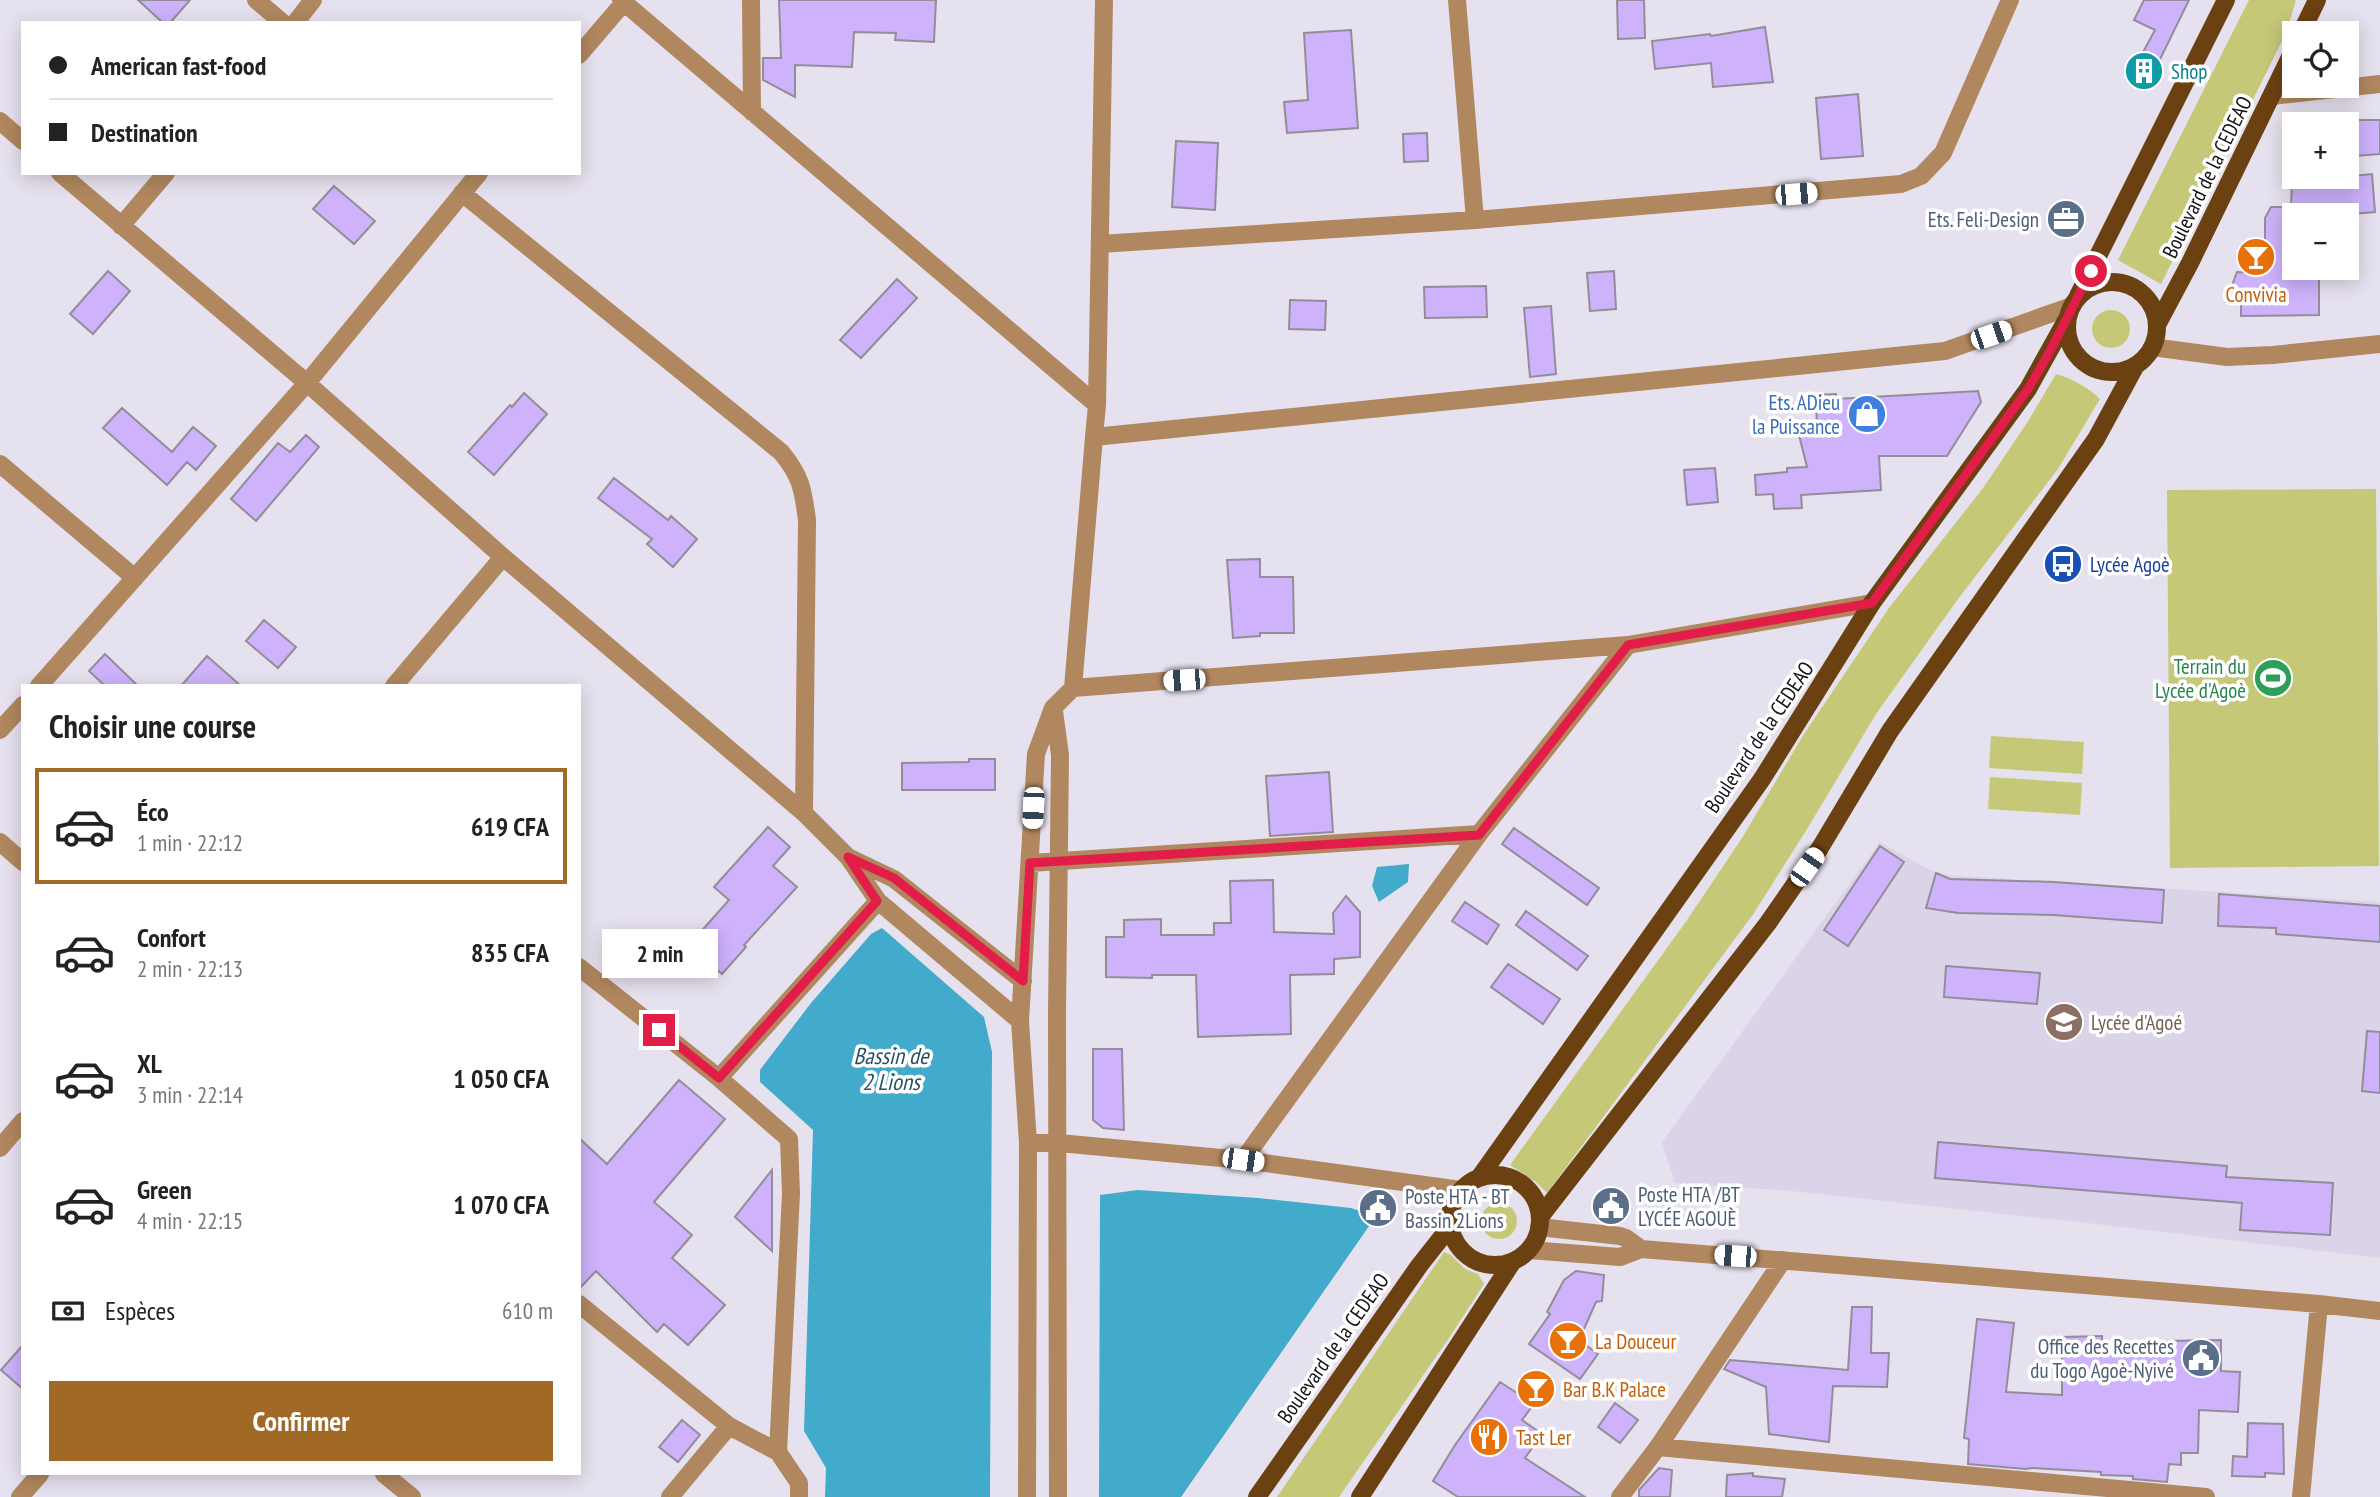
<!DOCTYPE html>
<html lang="fr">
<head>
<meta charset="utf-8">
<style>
	:root { --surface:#fff; --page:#f6f6f6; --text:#222; --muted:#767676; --line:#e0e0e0; --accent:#a16926 }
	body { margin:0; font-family:"PT Sans Narrow",sans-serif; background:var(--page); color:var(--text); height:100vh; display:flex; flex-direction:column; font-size:26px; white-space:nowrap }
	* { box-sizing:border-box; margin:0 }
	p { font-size:23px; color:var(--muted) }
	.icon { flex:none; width:38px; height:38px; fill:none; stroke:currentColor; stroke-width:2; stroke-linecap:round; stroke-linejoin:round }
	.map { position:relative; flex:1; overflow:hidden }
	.sheet { position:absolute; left:21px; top:684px; width:560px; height:791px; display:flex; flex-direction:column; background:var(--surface); border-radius:0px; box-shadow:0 4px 18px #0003 }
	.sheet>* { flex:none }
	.banner { position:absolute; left:21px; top:21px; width:560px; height:154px; border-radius:0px; box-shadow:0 4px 18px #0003; display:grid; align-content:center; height:154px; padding:0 28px; background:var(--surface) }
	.controls { position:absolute; left:2282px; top:21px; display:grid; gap:14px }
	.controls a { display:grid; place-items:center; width:77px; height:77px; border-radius:0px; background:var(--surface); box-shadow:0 4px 18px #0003; font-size:35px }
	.end { position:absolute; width:32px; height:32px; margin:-16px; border:9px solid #e11d48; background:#fff; box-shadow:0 0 0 4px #fff }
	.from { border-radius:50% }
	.bubble { position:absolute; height:49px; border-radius:0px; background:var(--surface); box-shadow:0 4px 18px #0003; font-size:23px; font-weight:800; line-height:49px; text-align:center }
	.car { position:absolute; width:21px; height:42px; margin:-21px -10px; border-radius:9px; box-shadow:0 0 5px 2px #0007; background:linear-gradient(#fff 24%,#345 0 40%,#fff 0 76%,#345 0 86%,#fff 0) }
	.banner b { display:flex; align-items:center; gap:24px; height:66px; font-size:26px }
	.banner b+b { border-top:2px solid var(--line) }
	.banner i { width:18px; height:18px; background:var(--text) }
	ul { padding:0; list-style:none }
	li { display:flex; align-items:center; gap:21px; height:116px; margin:0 14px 10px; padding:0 14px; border:4px solid transparent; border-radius:0px }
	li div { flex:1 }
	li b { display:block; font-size:26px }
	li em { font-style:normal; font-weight:800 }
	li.on { border-color:var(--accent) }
	li>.icon { width:63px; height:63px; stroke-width:1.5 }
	h2 { padding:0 28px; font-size:32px; line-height:84px }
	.pay { display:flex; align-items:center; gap:18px; height:77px; padding:0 28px; font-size:26px }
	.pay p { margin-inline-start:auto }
	.cta { display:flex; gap:14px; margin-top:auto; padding:14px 28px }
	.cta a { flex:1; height:80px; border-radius:0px; background:var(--accent); color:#fff; font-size:28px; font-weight:800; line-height:80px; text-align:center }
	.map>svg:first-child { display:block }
	.built { fill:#dbd4e8 }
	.green { fill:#c5c877 }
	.water { fill:#42aacb }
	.building { fill:#ceb2fb; stroke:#928d99; stroke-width:2 }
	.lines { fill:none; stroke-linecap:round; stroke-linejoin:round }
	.street { stroke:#b0875f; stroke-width:18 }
	.primary { stroke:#6c4111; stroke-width:18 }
	.route { stroke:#e11d48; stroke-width:9 }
	.labels { text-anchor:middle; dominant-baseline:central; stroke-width:7; stroke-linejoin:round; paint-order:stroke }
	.culture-label { font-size:21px; fill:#0d838f; stroke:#fff; text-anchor:start }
	.street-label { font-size:21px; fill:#131216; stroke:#fff }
	.service-label { font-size:21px; fill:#4e5e75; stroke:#fff; text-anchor:end }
	.food-label { font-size:21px; fill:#c56008; stroke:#fff; text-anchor:start }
	.shop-label { font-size:21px; fill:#366cbe; stroke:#fff; text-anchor:end }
	.transit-label { font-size:21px; fill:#164399; stroke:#fff; text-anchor:start }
	.leisure-label { font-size:21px; fill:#27864d; stroke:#fff; text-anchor:end }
	.education-label { font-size:21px; fill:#785e54; stroke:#fff; text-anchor:start }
	.water-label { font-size:23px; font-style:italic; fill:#265261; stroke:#fff }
</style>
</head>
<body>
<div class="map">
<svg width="2380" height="1497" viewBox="0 0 2380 1497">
	<rect width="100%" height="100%" fill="#e6e1ee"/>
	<path class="built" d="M 1880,842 L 1926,868 L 1946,875 L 2380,902 L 2380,1258 L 2079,1222 L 1791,1191 L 1675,1183 L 1662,1142 Z"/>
	<path class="green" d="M 2249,0 L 2296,0 L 2286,33 L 2161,284 L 2118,260 Z
		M2092 329a19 19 0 1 1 38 0a19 19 0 1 1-38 0Z
		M 2056,374 C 2071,378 2089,388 2100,399 L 2058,469 L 1958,599 L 1876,714 L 1807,829 L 1754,913 L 1547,1193 L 1536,1182 L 1510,1165 L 1685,923 L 1742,838 L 1804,734 L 1889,608 L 1983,488 L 2027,423 Z
		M 2376,489 L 2379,866 L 2170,868 L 2167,490 Z
		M 1991,736 L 2084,742 L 2082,774 L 1989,768 Z
		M 1990,777 L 2082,783 L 2080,815 L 1988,809 Z
		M1481 1221a18 18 0 1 1 36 0a18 18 0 1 1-36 0Z
		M 1444,1252 L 1451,1255 L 1465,1269 L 1478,1274 L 1484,1284 L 1449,1338 L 1339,1497 L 1277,1497 Z"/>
	<path class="water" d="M 1409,864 L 1408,882 L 1379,902 L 1372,886 L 1377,867 Z
		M 882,928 L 984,1017 L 992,1052 L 990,1497 L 825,1497 L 826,1468 L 804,1431 L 813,1130 L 760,1082 L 760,1070 L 811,1003 L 871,934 Z
		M 1138,1190 L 1258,1198 L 1351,1208 L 1376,1216 L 1181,1497 L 1099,1497 L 1100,1195 Z"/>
	<path class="building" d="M 138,0 L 190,0 L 170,23 L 163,23 Z
		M 779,0 L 936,0 L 934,42 L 895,40 L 896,33 L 854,32 L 852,67 L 795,65 L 795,97 L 763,80 L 763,58 L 781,58 Z
		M 1617,0 L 1644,0 L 1645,38 L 1618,39 Z
		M 2144,0 L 2189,0 L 2146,88 L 2128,80 L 2155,30 L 2134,20 Z
		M 1765,27 L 1773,82 L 1713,87 L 1711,63 L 1655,69 L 1652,41 L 1710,34 L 1711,36 Z
		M 1351,30 L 1358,128 L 1287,133 L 1284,102 L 1308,100 L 1304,33 Z
		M 1858,94 L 1863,156 L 1821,159 L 1816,98 Z
		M 2353,120 L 2380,120 L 2380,154 L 2355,156 Z
		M 1427,133 L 1428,161 L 1404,162 L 1403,134 Z
		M 1176,141 L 1218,143 L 1215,210 L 1172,207 Z
		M 2372,174 L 2375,212 L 2341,215 L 2294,215 L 2294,268 L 2317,268 L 2317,273 L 2319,273 L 2319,315 L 2241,316 L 2241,301 L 2226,302 L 2237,272 L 2265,273 L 2265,218 L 2271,207 L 2291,207 L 2292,179 L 2314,180 Z
		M 334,186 L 375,221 L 354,244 L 313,209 Z
		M 108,271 L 130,291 L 93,334 L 70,314 Z
		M 1614,271 L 1616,309 L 1590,311 L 1587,273 Z
		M 897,279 L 917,298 L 861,358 L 840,340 Z
		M 1486,286 L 1487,317 L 1425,318 L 1424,287 Z
		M 1290,300 L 1326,301 L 1325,330 L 1289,329 Z
		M 1551,306 L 1556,374 L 1530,377 L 1524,308 Z
		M 1978,391 L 1981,402 L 1947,456 L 1879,456 L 1881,490 L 1801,495 L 1802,508 L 1774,509 L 1773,494 L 1756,495 L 1755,475 L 1787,472 L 1787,468 L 1807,467 L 1799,435 L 1817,432 L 1816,395 L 1836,394 L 1836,399 Z
		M 524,393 L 547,414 L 494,475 L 468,452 L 510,405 L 512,407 Z
		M 122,408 L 172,452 L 193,427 L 216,446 L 196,470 L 187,462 L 167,485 L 103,428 Z
		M 306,435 L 319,447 L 256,521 L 231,499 L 278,443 L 290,452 Z
		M 1715,468 L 1718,502 L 1687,505 L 1684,470 Z
		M 614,478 L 668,520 L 671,516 L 697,539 L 673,567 L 647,544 L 652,539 L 598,498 Z
		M 1260,559 L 1260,577 L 1293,577 L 1294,633 L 1260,633 L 1260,636 L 1233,638 L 1227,560 Z
		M 264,620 L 296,647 L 278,668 L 246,641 Z
		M 105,654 L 138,686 L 105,686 L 89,671 Z
		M 207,656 L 241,686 L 181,686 Z
		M 969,759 L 995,759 L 995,790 L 902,790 L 902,763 L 969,762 Z
		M 1329,772 L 1333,832 L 1270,836 L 1266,776 Z
		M 768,827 L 790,847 L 773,866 L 797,887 L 744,945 L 746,947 L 722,974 L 689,945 L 729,900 L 714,887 Z
		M 1514,828 L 1599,888 L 1587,905 L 1502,844 Z
		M 1880,846 L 1904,862 L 1848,946 L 1824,930 Z
		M 1936,873 L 1950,879 L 2054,882 L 2164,890 L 2162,923 L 2053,915 L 1958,913 L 1926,908 Z
		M 1273,880 L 1274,932 L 1334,934 L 1333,913 L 1346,896 L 1360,912 L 1360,957 L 1334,959 L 1334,974 L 1290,975 L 1291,1034 L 1198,1037 L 1196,975 L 1152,975 L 1152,978 L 1106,977 L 1106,937 L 1124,937 L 1124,920 L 1161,919 L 1161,935 L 1214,935 L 1214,923 L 1231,923 L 1230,881 Z
		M 2219,894 L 2380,906 L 2380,942 L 2276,934 L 2276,928 L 2218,926 Z
		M 1465,902 L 1499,925 L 1487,944 L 1452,921 Z
		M 1526,911 L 1588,956 L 1577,970 L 1516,925 Z
		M 1508,964 L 1560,999 L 1543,1024 L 1491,987 Z
		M 1946,966 L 2040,973 L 2037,1004 L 1944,997 Z
		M 2367,1031 L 2380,1032 L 2380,1093 L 2362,1091 Z
		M 1093,1049 L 1122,1049 L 1124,1130 L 1103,1128 L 1093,1120 Z
		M 679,1080 L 725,1119 L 654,1202 L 692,1235 L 672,1258 L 725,1305 L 688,1345 L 664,1324 L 657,1332 L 596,1271 L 579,1289 L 579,1138 L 607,1164 Z
		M 1938,1142 L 2227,1166 L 2226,1177 L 2333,1183 L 2330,1235 L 2240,1230 L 2242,1203 L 1935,1178 Z
		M 772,1170 L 772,1251 L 735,1217 Z
		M 1576,1271 L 1604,1275 L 1602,1301 L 1596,1302 L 1579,1340 L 1598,1354 L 1580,1379 L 1529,1344 L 1550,1314 L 1547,1312 L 1564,1280 Z
		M 1852,1307 L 1872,1307 L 1871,1353 L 1889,1353 L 1887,1387 L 1833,1386 L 1829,1442 L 1769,1434 L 1766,1387 L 1724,1369 L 1730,1360 L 1848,1370 Z
		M 1977,1319 L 2014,1323 L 2006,1392 L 2062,1395 L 2062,1337 L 2102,1336 L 2102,1345 L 2163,1347 L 2163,1341 L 2221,1340 L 2221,1371 L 2240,1372 L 2238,1412 L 2199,1410 L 2198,1453 L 2181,1453 L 2181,1465 L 2169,1464 L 2167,1482 L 2133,1479 L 2133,1476 L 2101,1475 L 2101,1472 L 2032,1468 L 2026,1469 L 1968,1464 L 1969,1439 L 1964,1438 Z
		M 23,1345 L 23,1389 L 1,1370 Z
		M 1500,1382 L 1534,1404 L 1522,1420 L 1542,1434 L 1525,1458 L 1585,1497 L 1458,1497 L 1433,1481 L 1455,1445 Z
		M 1615,1403 L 1638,1420 L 1620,1443 L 1598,1427 Z
		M 682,1420 L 700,1435 L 678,1462 L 659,1447 Z
		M 2248,1423 L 2283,1424 L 2284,1474 L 2265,1473 L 2265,1477 L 2232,1476 L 2233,1456 L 2247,1457 Z
		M 1659,1468 L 1672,1470 L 1670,1497 L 1639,1497 L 1639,1490 Z
		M 1753,1473 L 1753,1476 L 1785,1479 L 1782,1497 L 1726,1497 L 1727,1475 Z"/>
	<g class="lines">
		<path class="street" d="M 256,0 L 283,23
			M 621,0 L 1097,405
			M 751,0 L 752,112
			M 1457,0 L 1475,220
			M 295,23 L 313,0
			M 579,55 L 626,0
			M 2272,96 L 2380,84
			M 0,121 L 23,141
			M 60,173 L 307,383 L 503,557 L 804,813 L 848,857 L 878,901 L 1020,1021
			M 462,193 L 781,452 C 801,476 803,489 807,520 L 804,813
			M 121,226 L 166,173
			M 1100,244 L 1475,220 L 1901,184 L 1921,176 L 1943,153 L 2010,0
			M 2152,347 L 2227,357 L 2273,355 L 2380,344
			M 1094,437 L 1945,351 L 2072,306
			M 0,464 L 135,578
			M 39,686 L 307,383 L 479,173
			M 394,686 L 503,557
			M 1073,688 L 1628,645 L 1872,603
			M 1054,711 L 1060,755 L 1057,1012 L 1058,1497
			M 0,730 L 23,705
			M 0,842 L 23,862
			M 848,857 L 894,879 L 1023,981
			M 1030,863 L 1479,834
			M 579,967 L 719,1078 L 789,1139 L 791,1194 L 778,1452 L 799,1483 L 799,1497
			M 719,1078 L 878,901
			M 1028,1143 L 1059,1143 L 1243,1160 L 1461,1190
			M 0,1148 L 23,1121
			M 1243,1160 L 1479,834 L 1628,645
			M 1539,1227 L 1620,1236 L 1626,1238 L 1641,1249
			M 1529,1250 L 1620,1257 L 1641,1249 L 2319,1304 L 2380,1311
			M 579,1304 L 729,1426 L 778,1452
			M 1658,1447 L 2206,1497
			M 384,1474 L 412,1497
			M 20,1497 L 40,1474
			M 670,1497 L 729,1426
			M 1027,1497 L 1028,1143 L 1020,1021 L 1036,754 L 1053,708 L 1073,688 L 1094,437 L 1097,405 L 1104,0
			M 1620,1497 L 1658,1447 L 1783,1260
			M 2301,1497 L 2319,1304"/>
		<path class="primary" d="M 2301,33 L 2317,0
			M2067 327a45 45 0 1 1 90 0a45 45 0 1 1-90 0Z
			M 2078,296 L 2226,0
			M 2157,325 L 2190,263 L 2294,49
			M1450 1220a45 45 0 1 1 90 0a45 45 0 1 1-90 0Z
			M 1479,1178 L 1762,779 L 1872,603 L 2028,389 L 2068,317
			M 1540,1217 L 1768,923 L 1820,848 L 1890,731 L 2096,439 L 2136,365
			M 1257,1497 L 1419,1266 L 1449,1228
			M 1360,1497 L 1513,1261"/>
	</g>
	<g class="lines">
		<path class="route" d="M 659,1030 L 719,1078 L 877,901 L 848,857 L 894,878 L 1023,981 L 1030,863 L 1479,835 L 1628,645 L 1872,603 L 2028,389 L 2048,355 L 2091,271"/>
	</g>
	<defs>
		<g id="building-disc" transform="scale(2.0125)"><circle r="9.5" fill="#0f9aa8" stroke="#fff"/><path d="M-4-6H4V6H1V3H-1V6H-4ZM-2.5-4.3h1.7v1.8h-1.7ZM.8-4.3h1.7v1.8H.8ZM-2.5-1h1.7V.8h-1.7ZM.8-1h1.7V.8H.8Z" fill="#fff"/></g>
		<g id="office-disc" transform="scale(2.0125)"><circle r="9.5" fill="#5c6f8a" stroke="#fff"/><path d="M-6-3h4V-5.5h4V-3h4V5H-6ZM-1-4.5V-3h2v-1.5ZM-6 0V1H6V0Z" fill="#fff"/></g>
		<g id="bar-disc" transform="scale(2.0125)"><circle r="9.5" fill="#e8710a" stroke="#fff"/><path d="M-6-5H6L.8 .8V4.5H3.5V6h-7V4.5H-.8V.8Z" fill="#fff"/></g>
		<g id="shop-disc" transform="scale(2.0125)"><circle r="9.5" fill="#3f7fe0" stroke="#fff"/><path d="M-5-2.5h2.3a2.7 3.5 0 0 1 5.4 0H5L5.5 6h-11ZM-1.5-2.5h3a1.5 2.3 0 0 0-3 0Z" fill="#fff"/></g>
		<g id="bus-disc" transform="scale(2.0125)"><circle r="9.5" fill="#1a4fb4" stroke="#fff"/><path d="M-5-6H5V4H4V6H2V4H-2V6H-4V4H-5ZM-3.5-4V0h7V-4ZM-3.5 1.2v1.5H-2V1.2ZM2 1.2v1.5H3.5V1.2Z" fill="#fff"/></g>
		<g id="stadium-disc" transform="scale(2.0125)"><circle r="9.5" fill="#2e9e5b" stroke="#fff"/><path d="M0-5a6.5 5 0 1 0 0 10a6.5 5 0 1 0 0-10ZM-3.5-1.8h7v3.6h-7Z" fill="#fff"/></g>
		<g id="school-disc" transform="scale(2.0125)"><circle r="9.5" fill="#8d6e63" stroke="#fff"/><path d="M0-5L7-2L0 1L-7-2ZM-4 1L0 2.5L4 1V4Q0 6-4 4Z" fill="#fff"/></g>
		<g id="civic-disc" transform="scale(2.0125)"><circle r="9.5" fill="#5c6f8a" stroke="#fff"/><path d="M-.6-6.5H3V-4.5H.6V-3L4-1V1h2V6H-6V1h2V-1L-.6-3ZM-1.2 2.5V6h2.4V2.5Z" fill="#fff"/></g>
		<g id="restaurant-disc" transform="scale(2.0125)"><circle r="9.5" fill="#e8710a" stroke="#fff"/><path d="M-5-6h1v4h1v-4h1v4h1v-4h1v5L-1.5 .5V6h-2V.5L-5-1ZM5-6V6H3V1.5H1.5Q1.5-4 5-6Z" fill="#fff"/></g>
	</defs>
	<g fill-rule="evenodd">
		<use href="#building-disc" x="2144" y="71"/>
		<use href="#office-disc" x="2066" y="219"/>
		<use href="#bar-disc" x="2256" y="257"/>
		<use href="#shop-disc" x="1867" y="414"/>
		<use href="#bus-disc" x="2063" y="564"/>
		<use href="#stadium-disc" x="2273" y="678"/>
		<use href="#school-disc" x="2064" y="1022"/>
		<use href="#civic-disc" x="1611" y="1206"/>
		<use href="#civic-disc" x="1378" y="1208"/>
		<use href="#bar-disc" x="1568" y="1341"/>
		<use href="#civic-disc" x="2201" y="1358"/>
		<use href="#bar-disc" x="1536" y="1389"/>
		<use href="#restaurant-disc" x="1489" y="1437"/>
	</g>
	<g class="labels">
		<g class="culture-label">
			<text x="2171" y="71">Shop</text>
		</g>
		<g class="street-label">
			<text transform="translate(2207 177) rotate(-64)">Boulevard de la CEDEAO</text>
			<text transform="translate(1759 737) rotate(-56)">Boulevard de la CEDEAO</text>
			<text transform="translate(1333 1348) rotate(-55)">Boulevard de la CEDEAO</text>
		</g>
		<g class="service-label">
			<text x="2039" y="219">Ets. Feli-Design</text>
			<text x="1638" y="1194" text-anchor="start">Poste HTA /BT<tspan x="1638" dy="24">LYCÉE AGOUÈ</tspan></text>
			<text x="1405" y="1196" text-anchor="start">Poste HTA - BT<tspan x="1405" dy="24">Bassin 2Lions</tspan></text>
			<text x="2174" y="1346">Office des Recettes<tspan x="2174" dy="24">du Togo Agoè-Nyivé</tspan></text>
		</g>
		<g class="food-label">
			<text x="2256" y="294" text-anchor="middle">Convivia</text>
			<text x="1595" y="1341">La Douceur</text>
			<text x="1563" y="1389">Bar B.K Palace</text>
			<text x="1516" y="1437">Tast Ler</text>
		</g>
		<g class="shop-label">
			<text x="1840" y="402">Ets. ADieu<tspan x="1840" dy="24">la Puissance</tspan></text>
		</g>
		<g class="transit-label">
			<text x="2090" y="564">Lycée Agoè</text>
		</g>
		<g class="leisure-label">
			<text x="2246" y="666">Terrain du<tspan x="2246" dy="24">Lycée d'Agoè</tspan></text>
		</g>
		<g class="education-label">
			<text x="2091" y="1022">Lycée d'Agoé</text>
		</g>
		<g class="water-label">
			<text x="891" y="1055">Bassin de<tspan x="891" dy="26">2 Lions</tspan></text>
		</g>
	</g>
</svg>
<div class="controls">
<a><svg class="icon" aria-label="locate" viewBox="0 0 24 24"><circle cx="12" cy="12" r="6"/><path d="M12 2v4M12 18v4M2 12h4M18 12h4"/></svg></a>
<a>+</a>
<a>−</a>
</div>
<i class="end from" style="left:2091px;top:271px"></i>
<i class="end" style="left:659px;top:1030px"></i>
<div class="bubble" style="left:602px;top:929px;width:116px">2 min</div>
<i class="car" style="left:1796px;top:194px;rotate:85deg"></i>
<i class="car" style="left:1991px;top:335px;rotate:71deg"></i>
<i class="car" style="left:1184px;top:680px;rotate:266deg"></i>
<i class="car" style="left:1033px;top:808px;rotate:183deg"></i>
<i class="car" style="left:1807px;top:867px;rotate:35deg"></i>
<i class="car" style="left:1243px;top:1160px;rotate:98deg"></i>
<i class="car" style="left:1735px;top:1256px;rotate:274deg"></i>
<div class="banner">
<b><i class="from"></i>American fast-food</b>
<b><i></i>Destination</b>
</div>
<section class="sheet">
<h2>Choisir une course</h2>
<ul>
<li class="on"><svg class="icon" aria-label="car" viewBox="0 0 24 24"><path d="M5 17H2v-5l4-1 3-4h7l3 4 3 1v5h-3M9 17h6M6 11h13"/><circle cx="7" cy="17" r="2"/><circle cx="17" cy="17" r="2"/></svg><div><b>Éco</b><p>1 min · 22:12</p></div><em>619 CFA</em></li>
<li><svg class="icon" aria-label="car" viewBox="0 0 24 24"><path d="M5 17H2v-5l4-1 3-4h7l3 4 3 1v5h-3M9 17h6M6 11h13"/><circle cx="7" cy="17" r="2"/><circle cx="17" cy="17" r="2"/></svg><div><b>Confort</b><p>2 min · 22:13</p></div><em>835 CFA</em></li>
<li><svg class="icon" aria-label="car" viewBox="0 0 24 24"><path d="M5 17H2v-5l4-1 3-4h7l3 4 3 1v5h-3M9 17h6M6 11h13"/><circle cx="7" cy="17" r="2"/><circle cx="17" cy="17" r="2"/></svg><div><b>XL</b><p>3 min · 22:14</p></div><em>1 050 CFA</em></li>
<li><svg class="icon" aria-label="car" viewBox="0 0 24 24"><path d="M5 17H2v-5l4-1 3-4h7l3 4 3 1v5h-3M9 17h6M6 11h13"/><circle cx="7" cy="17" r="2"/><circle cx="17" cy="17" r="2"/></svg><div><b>Green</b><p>4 min · 22:15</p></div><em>1 070 CFA</em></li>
</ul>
<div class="pay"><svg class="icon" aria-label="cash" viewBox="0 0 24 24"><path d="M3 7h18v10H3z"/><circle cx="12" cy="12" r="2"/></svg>Espèces<p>610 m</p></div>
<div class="cta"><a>Confirmer</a></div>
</section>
</div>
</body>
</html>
